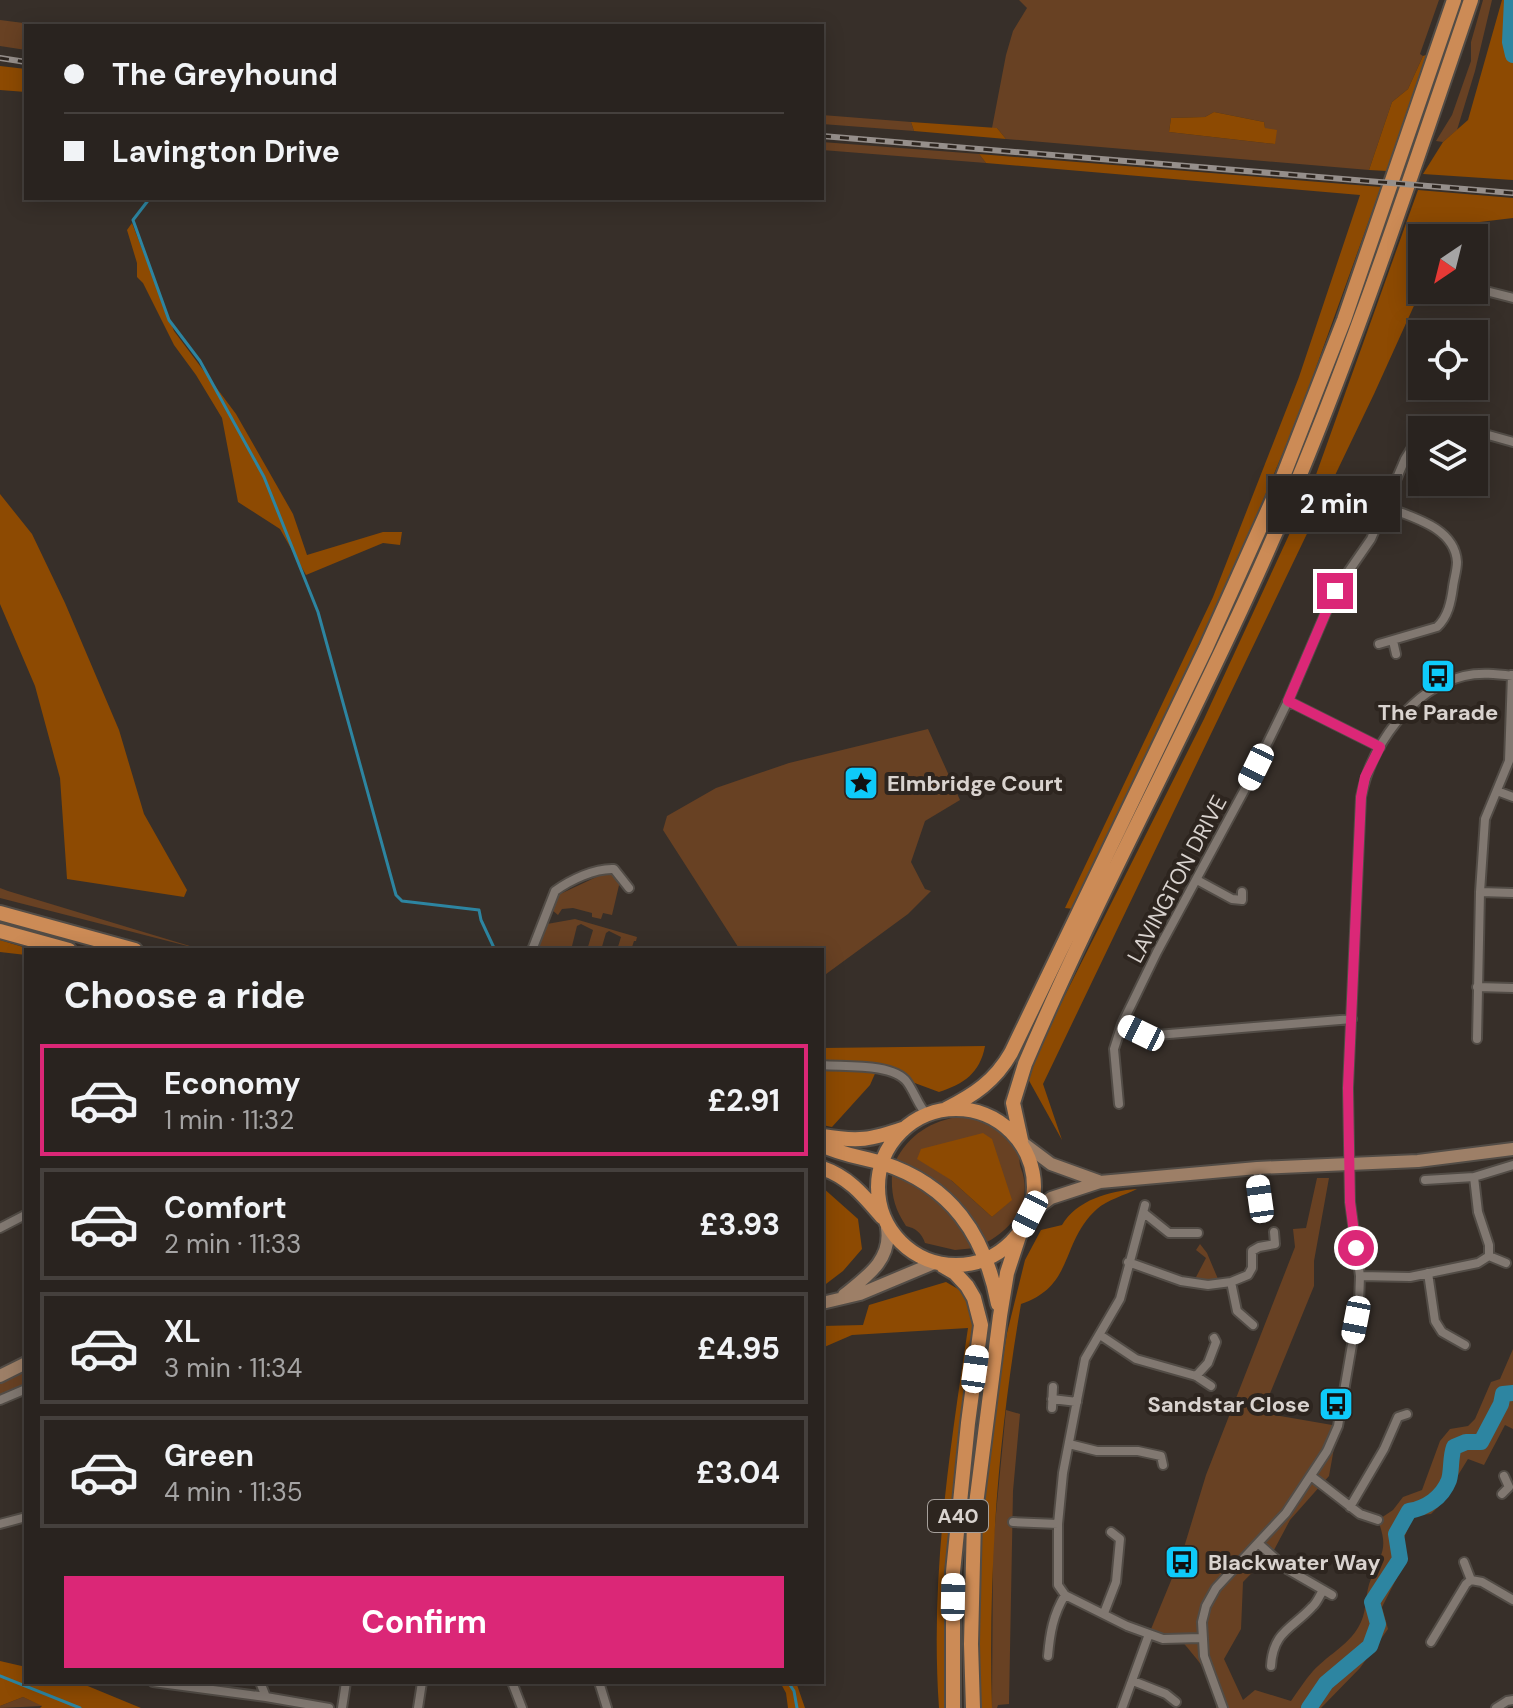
<!DOCTYPE html>
<html lang="en">
<head>
<meta charset="utf-8">
<style>
	:root { --surface:#29231f; --page:#352f2c; --text:#f1f3f6; --muted:#a5a4a4; --line:#45403d; --accent:#db2777 }
	body { margin:0; font-family:"DM Sans",sans-serif; background:var(--page); color:var(--text); height:100vh; display:flex; flex-direction:column; font-size:30px; white-space:nowrap }
	* { box-sizing:border-box; margin:0 }
	p { font-size:26px; color:var(--muted) }
	.icon { flex:none; width:44px; height:44px; fill:none; stroke:currentColor; stroke-width:2; stroke-linecap:round; stroke-linejoin:round }
	.map { position:relative; flex:1; overflow:hidden }
	.side { position:absolute; left:24px; top:948px; width:800px; height:736px; display:flex; flex-direction:column; background:var(--surface); border-radius:0px; box-shadow:0 4px 20px #0003,0 0 0 2px var(--line) }
	.side>* { flex:none }
	.guide { position:absolute; left:24px; top:24px; width:800px; height:176px; border-radius:0px; box-shadow:0 4px 20px #0003,0 0 0 2px var(--line); display:grid; align-content:center; height:176px; padding:0 40px; background:var(--surface) }
	.needle { width:52px; rotate:215deg }
	.buttons { position:absolute; left:1408px; top:224px; display:grid; gap:16px }
	.buttons a { display:grid; place-items:center; width:80px; height:80px; border-radius:0px; background:var(--surface); box-shadow:0 4px 20px #0003,0 0 0 2px var(--line); font-size:40px }
	.end { position:absolute; width:36px; height:36px; margin:-18px; border:10px solid #db2777; background:#fff; box-shadow:0 0 0 4px #fff }
	.from { border-radius:50% }
	.bubble { position:absolute; height:56px; border-radius:0px; background:var(--surface); box-shadow:0 4px 20px #0003,0 0 0 2px var(--line); font-size:26px; font-weight:700; line-height:56px; text-align:center }
	.car { position:absolute; width:24px; height:48px; margin:-24px -12px; border-radius:10px; box-shadow:0 0 6px 2px #0007; background:linear-gradient(#fff 24%,#345 0 40%,#fff 0 76%,#345 0 86%,#fff 0) }
	.guide b { display:flex; align-items:center; gap:28px; height:76px; font-size:30px }
	.guide b+b { border-top:2px solid var(--line) }
	.guide i { width:20px; height:20px; background:var(--text) }
	ul { padding:0; list-style:none }
	li { display:flex; align-items:center; gap:24px; height:112px; margin:0 16px 12px; padding:0 24px; border:4px solid var(--line); border-radius:0px }
	li div { flex:1 }
	li b { display:block; font-size:30px }
	li em { font-style:normal; font-weight:700 }
	li.on { border-color:var(--accent) }
	li>.icon { width:72px; height:72px; stroke-width:1.5 }
	h2 { padding:0 40px; font-size:36px; line-height:96px }
	.primary-button { display:flex; gap:16px; margin-top:auto; padding:16px 40px }
	.primary-button a { flex:1; height:92px; border-radius:0px; background:var(--accent); color:#fff; font-size:32px; font-weight:700; line-height:92px; text-align:center }
	.map>svg:first-child { display:block }
	.green { fill:#684123; fill-rule:evenodd }
	.forest { fill:#8d4a02 }
	.lines { fill:none; stroke-linecap:round; stroke-linejoin:round }
	.stream { stroke:#2d85a1; stroke-width:3 }
	.river { stroke:#2d85a1; stroke-width:16 }
	.minor-casing { stroke:#524c46; stroke-width:12 }
	.secondary-casing { stroke:#524c46; stroke-width:16 }
	.trunk-casing { stroke:#524c46; stroke-width:18 }
	.minor { stroke:#817871; stroke-width:8 }
	.secondary { stroke:#9d7f67; stroke-width:12 }
	.trunk { stroke:#cc8b56; stroke-width:14 }
	.rail-casing { stroke:#968f8b; stroke-width:6 }
	.rail { stroke:#2d251f; stroke-width:3; stroke-dasharray:9; stroke-linecap:butt }
	.route { stroke:#db2777; stroke-width:10 }
	.labels { text-anchor:middle; dominant-baseline:central; stroke-width:8; stroke-linejoin:round; paint-order:stroke }
	.shield { fill:#2d251f; stroke:#a59f9a; stroke-width:2 }
	.shield-label { font-size:20px; font-weight:bold; fill:#d9d3cf }
	.poi-label { font-size:22px; font-weight:bold; fill:#d9d3cf; stroke:#2d251f; text-anchor:start }
	.street-label { font-size:22px; fill:#d9d3cf; stroke:#2d251f }
</style>
</head>
<body>
<div class="map">
<svg width="1513" height="1708" viewBox="0 0 1513 1708">
	<rect width="100%" height="100%" fill="#372f29"/>
	<path class="green" d="M 1019,0 L 1439,0 L 1420,54 L 1423,56 L 1408,89 L 1392,102 L 1369,170 L 1006,139 L 997,128 L 992,128 L 1006,55 L 1013,31 L 1027,8 ZM 1214,112 L 1264,122 L 1265,128 L 1275,144 L 1169,132 L 1171,118 L 1205,117 Z
		M 1483,0 L 1492,0 L 1475,71 L 1457,130 L 1443,142 L 1436,141 L 1452,115 L 1471,61 L 1471,42 Z
		M 0,20 L 47,26 L 26,26 L 26,50 L 0,46 Z
		M 822,115 L 911,122 L 914,131 L 822,124 Z
		M 822,142 L 979,154 L 986,163 L 822,150 Z
		M 928,729 L 960,800 L 925,821 L 911,862 L 925,889 L 931,891 L 908,914 L 822,977 L 822,950 L 740,950 L 663,830 L 667,816 L 716,788 L 789,763 Z
		M 607,872 L 614,873 L 620,881 L 612,915 L 603,913 L 601,919 L 592,917 L 592,913 L 573,908 L 562,909 L 558,915 L 552,910 L 558,895 Z
		M 0,888 L 8,891 L 203,950 L 0,898 Z
		M 575,919 L 637,937 L 636,941 L 634,941 L 631,950 L 617,950 L 621,937 L 609,931 L 606,933 L 601,950 L 587,950 L 593,930 L 581,924 L 577,926 L 571,950 L 538,950 L 541,932 L 547,924 Z
		M 962,1116 C 989,1121 1006,1132 1020,1156 C 1018,1167 1023,1170 1024,1180 C 1029,1207 1009,1231 987,1242 L 967,1213 L 895,1162 C 909,1134 931,1121 962,1116 ZM 951,1180 L 1011,1200 L 992,1217 Z
		M 892,1173 C 932,1190 952,1212 975,1248 L 955,1250 L 925,1243 C 922,1233 915,1228 906,1226 C 894,1208 891,1194 892,1173 Z
		M 1317,1178 L 1329,1178 L 1314,1261 L 1314,1286 L 1262,1413 L 1338,1426 L 1329,1476 L 1290,1520 L 1274,1550 L 1243,1582 L 1241,1629 L 1224,1659 L 1243,1700 L 1255,1690 L 1291,1701 C 1298,1691 1305,1680 1313,1671 C 1330,1653 1351,1644 1361,1622 C 1367,1609 1365,1592 1371,1579 C 1381,1553 1389,1550 1378,1520 L 1393,1510 L 1403,1497 L 1422,1490 L 1440,1441 L 1450,1429 L 1468,1426 L 1475,1419 L 1491,1382 L 1500,1379 L 1513,1349 L 1513,1429 L 1505,1425 L 1484,1465 L 1468,1459 L 1439,1506 L 1431,1514 L 1413,1516 L 1404,1538 L 1407,1558 L 1382,1607 L 1388,1629 L 1360,1668 L 1321,1708 L 1216,1708 C 1217,1679 1199,1662 1181,1640 L 1149,1634 L 1182,1554 L 1206,1475 L 1295,1247 L 1293,1229 L 1306,1228 Z
		M 1200,1244 L 1207,1253 L 1218,1279 L 1195,1279 L 1206,1258 L 1196,1250 Z
		M 26,1363 L 26,1387 L 0,1399 L 0,1376 Z
		M 1006,1410 L 1020,1414 L 1013,1491 L 1009,1704 L 998,1705 L 997,1708 L 992,1708 L 993,1545 Z
		M 23,1697 L 43,1706 L 0,1708 L 0,1706 Z"/>
	<path class="forest" d="M 1502,0 L 1513,0 L 1513,180 L 1423,174 L 1443,142 L 1468,120 Z
		M 1429,54 L 1387,171 L 1369,170 L 1392,102 L 1408,89 L 1423,56 Z
		M 0,66 L 26,69 L 26,92 L 0,90 Z
		M 1214,112 L 1264,122 L 1265,128 L 1277,130 L 1275,144 L 1169,132 L 1171,118 L 1205,117 Z
		M 911,122 L 997,128 L 1006,139 L 914,131 Z
		M 979,154 L 1381,187 L 1300,412 L 1221,600 L 1074,909 L 1065,908 L 1213,597 L 1299,377 L 1360,195 L 986,163 Z
		M 1418,190 L 1513,198 L 1513,218 L 1463,224 L 1450,238 L 1422,238 L 1422,288 L 1374,394 L 1043,1084 L 1062,1140 L 1027,1077 L 1050,1025 L 1204,719 L 1313,483 Z
		M 132,223 L 174,331 L 236,414 L 293,514 L 307,555 L 383,532 L 402,532 L 400,545 L 383,543 L 306,575 L 280,529 L 238,502 L 222,418 L 196,375 L 174,345 L 143,283 L 137,277 L 137,263 L 127,230 Z
		M 0,494 L 32,534 L 65,603 L 119,730 L 144,814 L 187,890 L 184,897 L 67,879 L 60,778 L 35,686 L 0,604 Z
		M 0,940 L 33,950 L 26,950 L 26,955 L 0,952 Z
		M 985,1046 C 980,1073 964,1084 939,1092 L 877,1069 L 870,1085 L 832,1127 L 822,1125 L 822,1048 Z
		M 983,1133 L 992,1139 L 1012,1200 L 992,1217 L 951,1180 L 917,1159 L 921,1149 Z
		M 822,1187 L 858,1219 L 862,1249 L 843,1271 L 822,1287 Z
		M 1137,1189 C 1125,1195 1107,1200 1097,1209 C 1060,1242 1075,1286 1021,1304 C 998,1437 988,1573 992,1708 L 979,1708 L 976,1601 L 982,1514 L 995,1407 L 1007,1333 L 1025,1260 L 1041,1230 L 1062,1225 C 1077,1200 1109,1191 1137,1189 Z
		M 946,1282 L 965,1293 L 976,1327 L 951,1505 L 944,1592 L 947,1708 L 939,1708 C 930,1579 949,1455 968,1328 L 852,1335 L 822,1348 L 822,1326 L 863,1325 L 869,1305 Z
		M 0,1661 L 26,1667 L 26,1682 L 78,1682 L 141,1708 L 40,1708 L 42,1706 L 23,1697 L 0,1706 Z
		M 780,1682 L 796,1682 L 805,1708 L 788,1708 L 786,1693 Z"/>
	<g class="lines">
		<path class="stream" d="M 150,198 L 133,220 L 169,320 L 200,361 L 264,477 L 318,612 L 396,895 L 402,901 L 479,910 L 481,920 L 495,950
			M 0,1676 L 80,1708
			M 788,1682 L 794,1691 L 797,1708"/>
		<path class="river" d="M 1512,0 L 1510,42 L 1513,55
			M 1309,1708 L 1326,1683 L 1370,1646 L 1378,1624 L 1372,1602 L 1400,1559 L 1396,1534 L 1409,1511 C 1426,1508 1442,1498 1449,1480 C 1452,1470 1450,1458 1454,1447 L 1466,1442 L 1481,1442 L 1501,1404 L 1503,1394 L 1513,1393"/>
		<g class="minor-casing">
			<path id="minor" d="M 1479,282 L 1478,289 L 1513,298
				M 1443,430 L 1459,430
				M 1474,431 L 1513,442
				M 1393,641 L 1396,654
				M 1379,644 L 1437,627 C 1448,617 1451,602 1453,587 C 1454,579 1457,570 1457,562 C 1455,527 1411,517 1386,507
				M 1288,701 L 1380,747
				M 1497,791 L 1513,797
				M 1197,880 L 1232,899 L 1242,900 L 1242,892
				M 1480,892 L 1513,893
				M 532,950 L 555,891 C 570,880 595,868 614,869 L 629,888
				M 1477,987 L 1513,988
				M 1122,1024 L 1141,1033 L 1157,1035 L 1352,1019
				M 1477,1039 L 1480,892 L 1485,819 L 1509,761 L 1512,675
				M 822,1065 C 845,1067 893,1063 907,1082 C 915,1093 918,1105 927,1115
				M 1119,1104 L 1114,1049 L 1122,1024 L 1157,952 L 1245,789 L 1288,701 L 1335,591 L 1371,539 L 1405,459 L 1415,443 L 1422,437
				M 1257,1168 L 1261,1209
				M 1474,1177 L 1478,1212 L 1489,1245 L 1489,1256
				M 1425,1180 L 1474,1177 L 1513,1165
				M 1145,1205 L 1120,1299 L 1085,1359 L 1063,1473 L 1058,1524 L 1058,1585 L 1065,1595 L 1127,1626 L 1163,1639 L 1201,1638
				M 1144,1213 L 1169,1233 L 1198,1233
				M 0,1228 L 25,1215
				M 1489,1256 L 1506,1263
				M 1128,1262 L 1181,1281 L 1208,1285 L 1231,1282 L 1248,1275 L 1252,1268 L 1252,1251 L 1259,1247 L 1275,1244 L 1274,1232
				M 1428,1273 L 1435,1321 L 1442,1332 L 1465,1345
				M 1360,1276 L 1410,1277 L 1478,1263 L 1489,1256
				M 1231,1282 L 1237,1311 L 1253,1325
				M 1100,1335 L 1136,1359 L 1196,1376 L 1211,1386
				M 1196,1376 L 1208,1363 L 1216,1342 L 1214,1338
				M 1052,1399 L 1077,1402
				M 0,1400 L 26,1389
				M 1052,1408 L 1053,1387
				M 1069,1444 L 1097,1451 L 1138,1451 L 1161,1456 L 1163,1465
				M 1311,1476 L 1360,1514 L 1378,1520
				M 1502,1494 L 1509,1487 L 1504,1476
				M 1350,1507 L 1384,1449 L 1398,1417 L 1407,1414
				M 1013,1522 L 1058,1524
				M 0,1524 L 26,1517
				M 1259,1544 L 1287,1569 L 1332,1595
				M 1464,1562 L 1471,1580
				M 1104,1613 L 1116,1582 L 1120,1539 L 1111,1532
				M 1431,1642 L 1466,1584 L 1471,1580 L 1482,1582 L 1513,1600
				M 1048,1656 C 1050,1633 1053,1615 1065,1595
				M 1271,1666 C 1273,1631 1293,1628 1312,1607 C 1317,1603 1320,1595 1323,1590
				M 1133,1681 L 1166,1694 L 1176,1702
				M 153,1682 L 266,1697
				M 260,1682 L 266,1697 L 329,1708
				M 512,1682 L 522,1708
				M 599,1682 L 607,1708
				M 342,1708 L 346,1682
				M 418,1708 L 422,1682
				M 1122,1708 L 1149,1634
				M 1223,1708 L 1204,1656 L 1202,1622 L 1206,1606 L 1216,1588 L 1286,1513 L 1327,1451 L 1338,1426 L 1359,1304 L 1360,1276 L 1350,1202 L 1348,1088 L 1361,797 C 1371,746 1411,689 1464,676 C 1480,672 1497,674 1513,676
				M 1496,1708 L 1507,1701 L 1513,1700"/>
		</g>
		<g class="secondary-casing">
			<path id="secondary" d="M 1023,1143 L 1051,1164 L 1098,1181
				M 1030,1214 L 1051,1198 L 1100,1182 L 1257,1168 L 1418,1161 L 1513,1149
				M 844,1295 C 866,1277 892,1260 887,1228
				M 822,1303 L 860,1294 L 934,1263
				M 0,1376 L 26,1363"/>
		</g>
		<g class="trunk-casing">
			<path id="trunk" d="M 0,913 L 135,950
				M 0,931 L 69,950
				M 946,1109 C 974,1095 995,1081 1011,1053 L 1206,648 L 1282,479 L 1344,320 L 1454,0
				M878 1187a78 78 0 1 1 156 0a78 78 0 1 1-156 0Z
				M 822,1136 C 859,1142 870,1140 905,1128
				M 1021,1140 L 1013,1103 L 1025,1064 C 1099,890 1192,723 1268,550 C 1347,371 1408,185 1471,0
				M 822,1145 C 841,1155 862,1157 882,1163 C 951,1185 985,1235 998,1304
				M 822,1168 C 849,1177 864,1196 882,1217
				M 943,1266 L 955,1273 L 967,1286 L 974,1298 L 981,1325 L 968,1423 L 953,1572 L 953,1708
				M 973,1708 L 971,1644 L 974,1520 L 1000,1316 L 1007,1273 L 1020,1233"/>
		</g>
		<use href="#minor" class="minor"/>
		<use href="#secondary" class="secondary"/>
		<use href="#trunk" class="trunk"/>
		<g class="rail-casing">
			<path id="rail" d="M 0,58 L 26,62
				M 822,136 L 1513,193"/>
		</g>
		<use href="#rail" class="rail"/>
	</g>
	<g class="lines">
		<path class="route" d="M 1335,591 L 1288,701 L 1380,747 L 1365,777 L 1361,797 L 1348,1088 L 1350,1202 L 1356,1248"/>
	</g>
	<defs>
		<g id="bus-square" transform="scale(1.8)"><rect x="-9" y="-9" width="18" height="18" rx="4" fill="#0ecafa" stroke="#2d251f"/><path d="M-5-6H5V4H4V6H2V4H-2V6H-4V4H-5ZM-3.5-4V0h7V-4ZM-3.5 1.2v1.5H-2V1.2ZM2 1.2v1.5H3.5V1.2Z" fill="#111"/></g>
		<g id="sight-square" transform="scale(1.8)"><rect x="-9" y="-9" width="18" height="18" rx="4" fill="#0ecafa" stroke="#2d251f"/><path d="M0-6L1.8-2.2L6-1.7L2.9 1.2L3.7 5.4L0 3.3L-3.7 5.4L-2.9 1.2L-6-1.7L-1.8-2.2Z" fill="#111"/></g>
	</defs>
	<g fill-rule="evenodd">
		<use href="#bus-square" x="1438" y="676"/>
		<use href="#sight-square" x="861" y="783"/>
		<use href="#bus-square" x="1336" y="1404"/>
		<use href="#bus-square" x="1182" y="1562"/>
	</g>
	<g class="labels">
		<rect class="shield" x="928" y="1500" width="60" height="32" rx="6"/>
		<g class="shield-label">
			<text x="958" y="1516">A40</text>
		</g>
		<g class="poi-label">
			<text x="1438" y="712" text-anchor="middle">The Parade</text>
			<text x="887" y="783">Elmbridge Court</text>
			<text x="1310" y="1404" text-anchor="end">Sandstar Close</text>
			<text x="1208" y="1562">Blackwater Way</text>
		</g>
		<g class="street-label">
			<text transform="translate(1177 879) rotate(-62)">LAVINGTON DRIVE</text>
		</g>
	</g>
</svg>
<div class="buttons">
<a><svg class="needle" viewBox="-14 -14 28 28"><path d="M0-13l5 13h-10z" fill="#e53935"/><path d="M0 13l5-13h-10z" fill="#a5a4a4"/></svg></a>
<a><svg class="icon" aria-label="locate" viewBox="0 0 24 24"><circle cx="12" cy="12" r="6"/><path d="M12 2v4M12 18v4M2 12h4M18 12h4"/></svg></a>
<a><svg class="icon" aria-label="layers" viewBox="0 0 24 24"><path d="M12 4l9 5-9 5-9-5zM3 14l9 5 9-5"/></svg></a>
</div>
<i class="end from" style="left:1356px;top:1248px"></i>
<i class="end" style="left:1335px;top:591px"></i>
<div class="bubble" style="left:1268px;top:476px;width:132px">2 min</div>
<i class="car" style="left:1256px;top:767px;rotate:206deg"></i>
<i class="car" style="left:1141px;top:1033px;rotate:296deg"></i>
<i class="car" style="left:1260px;top:1199px;rotate:352deg"></i>
<i class="car" style="left:1030px;top:1214px;rotate:207deg"></i>
<i class="car" style="left:1356px;top:1320px;rotate:191deg"></i>
<i class="car" style="left:975px;top:1369px;rotate:8deg"></i>
<i class="car" style="left:953px;top:1597px;rotate:1deg"></i>
<div class="guide">
<b><i class="from"></i>The Greyhound</b>
<b><i></i>Lavington Drive</b>
</div>
<section class="side">
<h2>Choose a ride</h2>
<ul>
<li class="on"><svg class="icon" aria-label="car" viewBox="0 0 24 24"><path d="M5 17H2v-5l4-1 3-4h7l3 4 3 1v5h-3M9 17h6M6 11h13"/><circle cx="7" cy="17" r="2"/><circle cx="17" cy="17" r="2"/></svg><div><b>Economy</b><p>1 min · 11:32</p></div><em>£2.91</em></li>
<li><svg class="icon" aria-label="car" viewBox="0 0 24 24"><path d="M5 17H2v-5l4-1 3-4h7l3 4 3 1v5h-3M9 17h6M6 11h13"/><circle cx="7" cy="17" r="2"/><circle cx="17" cy="17" r="2"/></svg><div><b>Comfort</b><p>2 min · 11:33</p></div><em>£3.93</em></li>
<li><svg class="icon" aria-label="car" viewBox="0 0 24 24"><path d="M5 17H2v-5l4-1 3-4h7l3 4 3 1v5h-3M9 17h6M6 11h13"/><circle cx="7" cy="17" r="2"/><circle cx="17" cy="17" r="2"/></svg><div><b>XL</b><p>3 min · 11:34</p></div><em>£4.95</em></li>
<li><svg class="icon" aria-label="car" viewBox="0 0 24 24"><path d="M5 17H2v-5l4-1 3-4h7l3 4 3 1v5h-3M9 17h6M6 11h13"/><circle cx="7" cy="17" r="2"/><circle cx="17" cy="17" r="2"/></svg><div><b>Green</b><p>4 min · 11:35</p></div><em>£3.04</em></li>
</ul>
<div class="primary-button"><a>Confirm</a></div>
</section>
</div>
</body>
</html>
